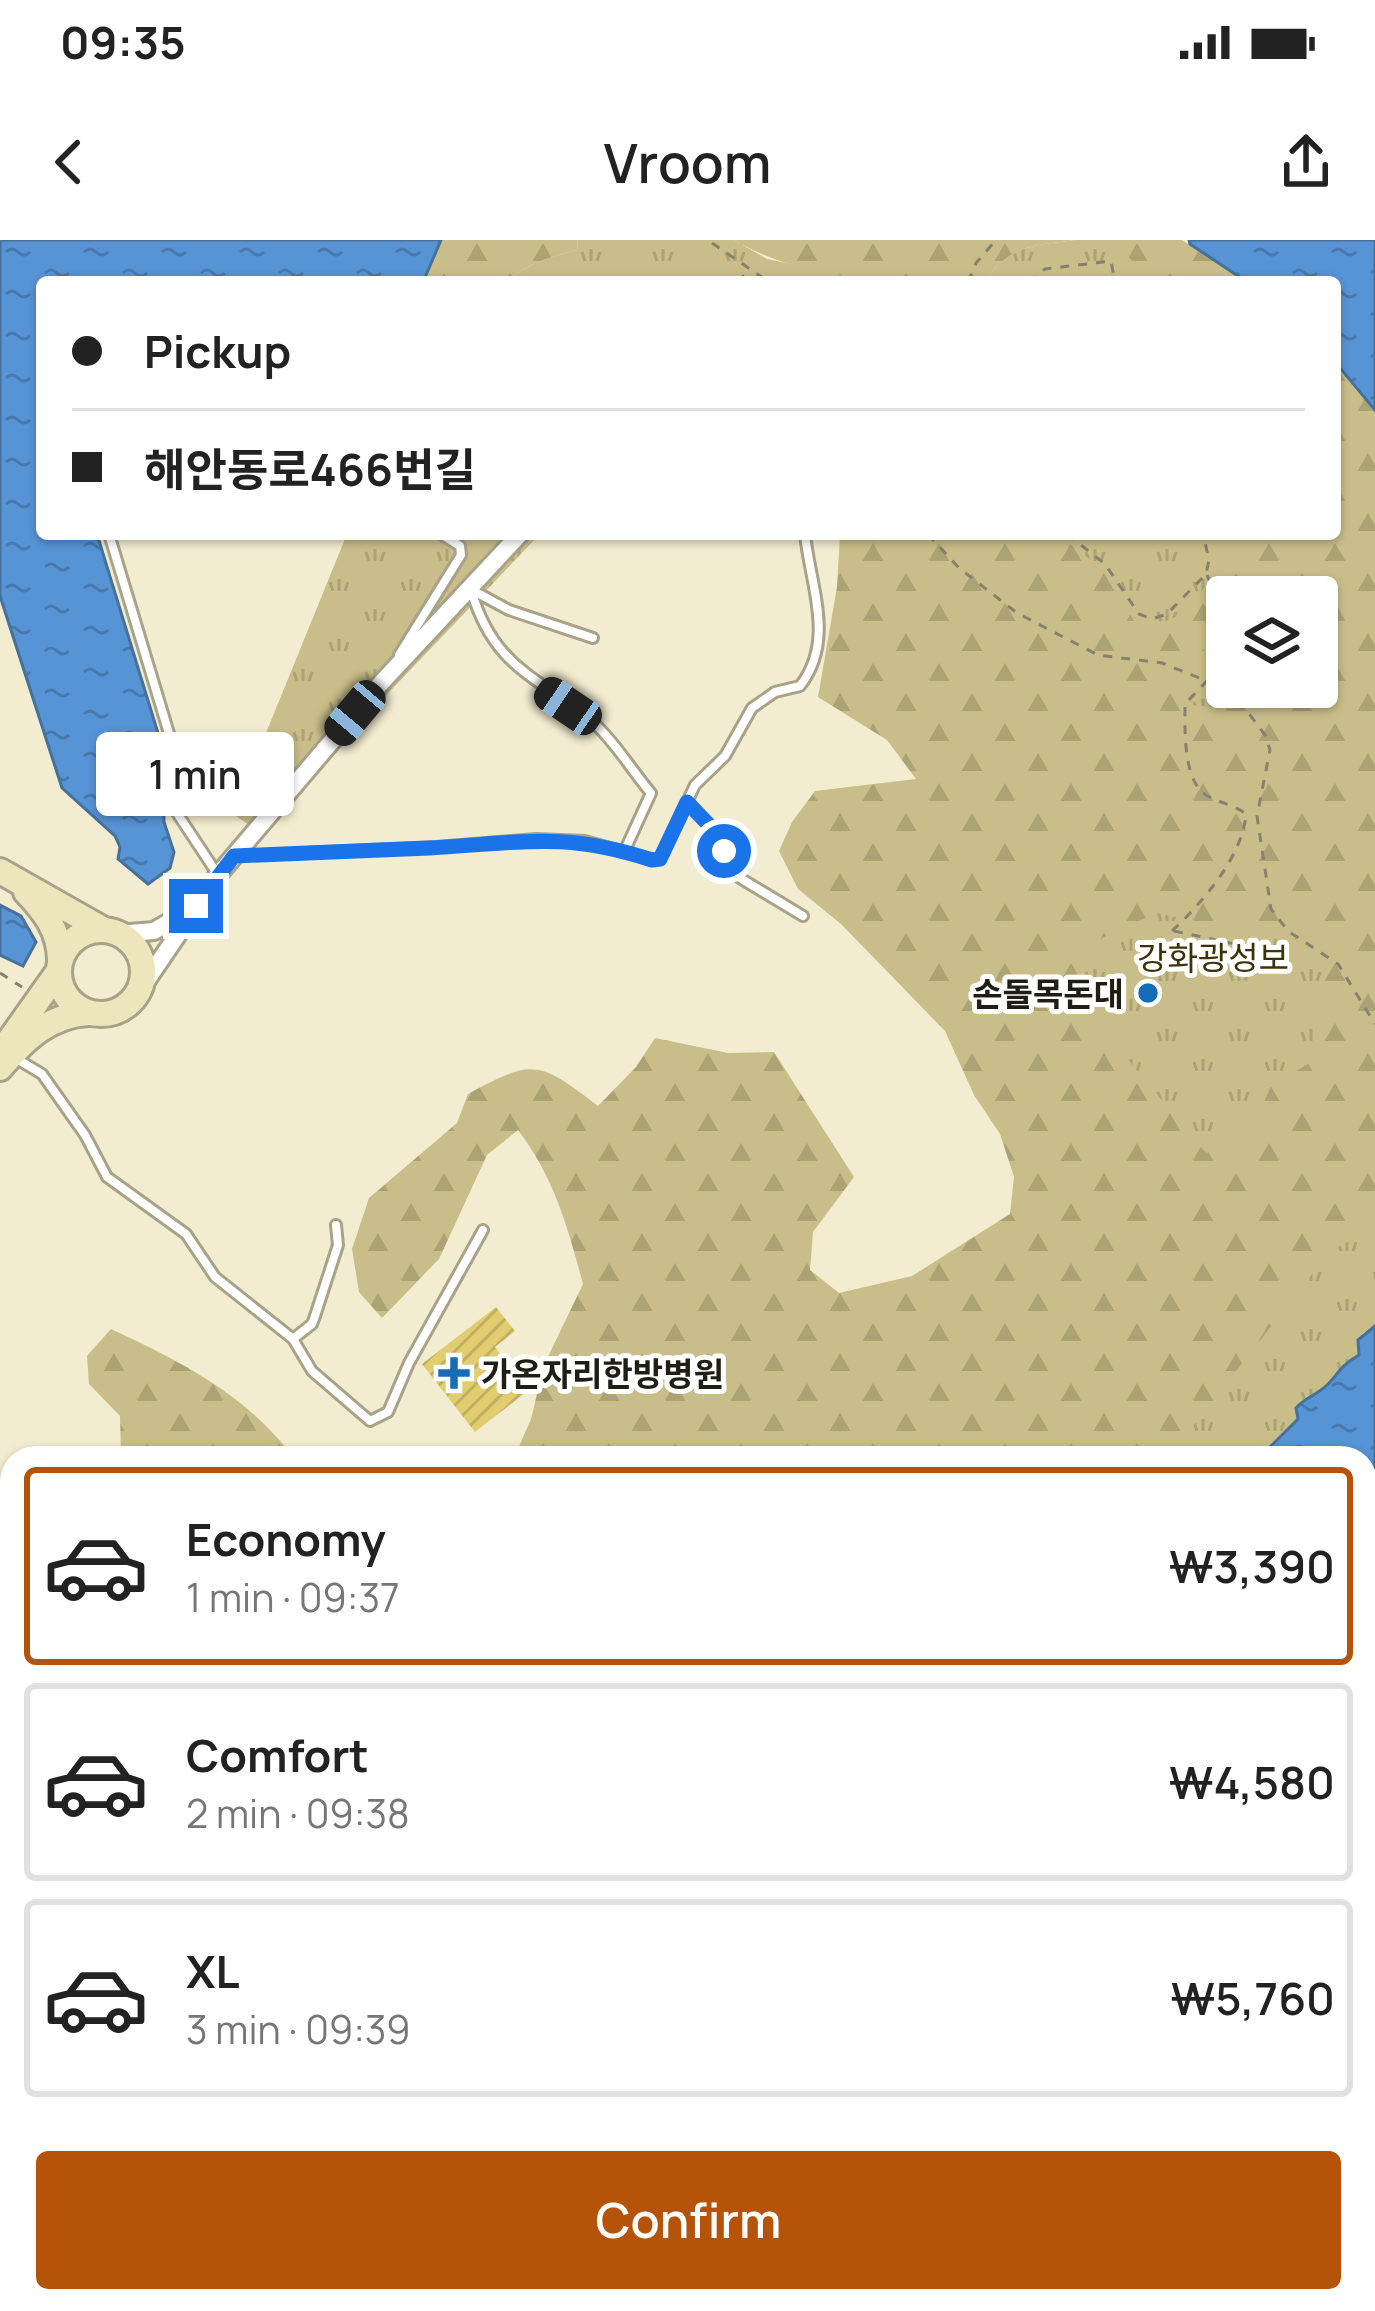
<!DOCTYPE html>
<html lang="en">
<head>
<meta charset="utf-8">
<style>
	:root { --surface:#fff; --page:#f6f6f6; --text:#222; --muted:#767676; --line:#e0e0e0; --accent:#b45309 }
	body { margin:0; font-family:Manrope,"Noto Sans KR",sans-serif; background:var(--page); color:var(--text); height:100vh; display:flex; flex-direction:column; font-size:45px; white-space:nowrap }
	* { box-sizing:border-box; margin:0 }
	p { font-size:39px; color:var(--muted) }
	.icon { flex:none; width:66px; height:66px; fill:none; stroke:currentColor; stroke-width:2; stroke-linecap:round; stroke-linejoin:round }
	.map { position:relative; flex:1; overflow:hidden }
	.details { position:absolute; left:0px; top:1206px; width:1377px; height:867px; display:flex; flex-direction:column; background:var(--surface); border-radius:36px 36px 0 0; box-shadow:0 3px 9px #0004 }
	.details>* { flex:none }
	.hud { position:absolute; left:36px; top:36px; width:1305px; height:264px; border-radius:12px; box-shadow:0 3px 9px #0004; display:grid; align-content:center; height:264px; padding:0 36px; background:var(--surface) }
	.controls { position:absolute; left:1206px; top:336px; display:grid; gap:24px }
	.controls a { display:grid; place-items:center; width:132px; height:132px; border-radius:12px; background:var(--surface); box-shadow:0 3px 9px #0004; font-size:60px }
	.end { position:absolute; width:54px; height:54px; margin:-27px; border:15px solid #1a73e8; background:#fff; box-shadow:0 0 0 6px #fff }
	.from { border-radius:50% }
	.bubble { position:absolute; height:84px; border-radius:12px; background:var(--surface); box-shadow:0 3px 9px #0004; font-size:39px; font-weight:600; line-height:84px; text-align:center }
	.car { position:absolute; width:36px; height:72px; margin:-36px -18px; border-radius:15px; box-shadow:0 0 9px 3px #0007; background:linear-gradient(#222 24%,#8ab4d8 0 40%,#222 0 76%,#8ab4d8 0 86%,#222 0) }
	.hud b { display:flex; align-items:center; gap:42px; height:114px; font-size:45px }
	.hud b+b { border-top:3px solid var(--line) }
	.hud i { width:30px; height:30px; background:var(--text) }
	ul { padding:21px 0 0; list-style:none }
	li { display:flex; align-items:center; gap:36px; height:198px; margin:0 24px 18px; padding:0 12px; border:6px solid var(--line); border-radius:12px }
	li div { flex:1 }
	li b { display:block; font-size:45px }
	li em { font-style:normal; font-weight:600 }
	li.selected { border-color:var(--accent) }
	li>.icon { width:108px; height:108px; stroke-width:1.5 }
	.button { display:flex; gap:24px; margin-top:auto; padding:24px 36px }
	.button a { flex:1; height:138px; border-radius:12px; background:var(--accent); color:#fff; font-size:48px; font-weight:600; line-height:138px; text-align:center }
	.status { display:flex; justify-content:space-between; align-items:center; height:84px; padding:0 60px; background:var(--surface); direction:ltr }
	.status svg { height:33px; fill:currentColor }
	header { display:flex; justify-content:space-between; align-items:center; height:156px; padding:0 36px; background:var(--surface); font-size:54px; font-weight:600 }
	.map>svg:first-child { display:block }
	.grass { fill:url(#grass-tufts); fill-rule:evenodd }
	.forest { fill:url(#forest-firs); fill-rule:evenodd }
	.water { fill:url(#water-ripples); stroke:#46719b; stroke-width:3 }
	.building { fill:url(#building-hatch) }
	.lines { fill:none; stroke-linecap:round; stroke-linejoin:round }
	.lane-casing { stroke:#a7a288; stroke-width:14 }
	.street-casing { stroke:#a7a288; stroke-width:22 }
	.secondary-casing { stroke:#a7a288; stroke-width:30 }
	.path { stroke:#868270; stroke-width:3; stroke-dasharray:9 9; stroke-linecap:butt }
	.lane { stroke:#fff; stroke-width:8 }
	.street { stroke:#fff; stroke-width:16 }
	.secondary { stroke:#ede6bd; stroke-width:24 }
	.route { stroke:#1a73e8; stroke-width:15 }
	.poi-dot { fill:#156dba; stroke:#fff; stroke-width:4.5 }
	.labels { text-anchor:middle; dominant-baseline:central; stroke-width:10; stroke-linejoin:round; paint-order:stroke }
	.park-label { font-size:33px; fill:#3a3208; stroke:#fff }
	.poi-label { font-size:33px; font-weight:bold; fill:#201e14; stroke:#fff; text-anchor:end }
</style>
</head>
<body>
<div class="status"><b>09:35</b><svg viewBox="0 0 49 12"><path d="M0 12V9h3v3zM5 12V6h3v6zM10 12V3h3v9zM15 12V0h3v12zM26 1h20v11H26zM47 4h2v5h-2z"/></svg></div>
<header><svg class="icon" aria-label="back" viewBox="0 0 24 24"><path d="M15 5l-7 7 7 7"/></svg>Vroom<svg class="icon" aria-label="share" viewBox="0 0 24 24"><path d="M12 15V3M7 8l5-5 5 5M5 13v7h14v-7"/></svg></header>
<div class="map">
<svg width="1375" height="2071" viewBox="0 0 1375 2071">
	<defs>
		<pattern id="grass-tufts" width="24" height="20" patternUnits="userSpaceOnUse" patternTransform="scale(3)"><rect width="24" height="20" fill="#c9be89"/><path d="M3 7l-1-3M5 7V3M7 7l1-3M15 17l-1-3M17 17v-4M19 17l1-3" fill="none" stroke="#aca375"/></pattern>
		<pattern id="forest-firs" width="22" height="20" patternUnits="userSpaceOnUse" patternTransform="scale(3)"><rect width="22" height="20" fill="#c9be89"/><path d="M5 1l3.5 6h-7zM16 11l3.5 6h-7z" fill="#aca375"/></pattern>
		<pattern id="water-ripples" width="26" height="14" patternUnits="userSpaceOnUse" patternTransform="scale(3)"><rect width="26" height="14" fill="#5794d5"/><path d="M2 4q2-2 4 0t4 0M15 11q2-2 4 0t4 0" fill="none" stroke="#4878ac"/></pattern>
		<pattern id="building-hatch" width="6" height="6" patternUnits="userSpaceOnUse" patternTransform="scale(3)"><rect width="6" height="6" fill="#e1cd70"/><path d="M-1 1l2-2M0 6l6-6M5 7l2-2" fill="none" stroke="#c1b060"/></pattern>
	</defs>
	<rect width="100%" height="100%" fill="#f2ecd1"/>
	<path class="grass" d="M 578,0 L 734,0 L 767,19 L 880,42 L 507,42 C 526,23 551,17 577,10 Z
		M 1076,0 L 1167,0 L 1229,42 L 984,42 C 1011,4 1032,6 1076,0 Z
		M 1375,194 L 1375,1086 L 1363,1093 L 1359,1115 C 1336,1128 1337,1139 1321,1150 C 1312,1157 1304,1159 1296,1168 L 1298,1179 L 1259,1218 L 1138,1218 L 896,294 L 1335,294 ZM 1227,357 L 1317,357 L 1317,447 L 1227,447 Z
		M 347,294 L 540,294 L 374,468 L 265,596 L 233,574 Z"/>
	<path class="forest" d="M 441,0 L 578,0 L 577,10 C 551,17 526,23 507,42 L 423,42 Z
		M 734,0 L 1076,0 C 1032,6 1011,4 984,42 C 900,42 809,44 734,0 Z
		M 1126,0 L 1182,0 L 1247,42 L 1157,42 L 1121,11 Z
		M 1335,122 L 1375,170 L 1375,989 L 1331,1010 L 1168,1218 L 514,1218 L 531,1179 L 544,1125 L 583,1044 C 568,988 554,937 518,890 L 487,915 L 439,1019 L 382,1078 L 359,1052 L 352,1009 L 369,958 L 457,883 L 468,854 C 533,818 539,821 598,866 L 636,827 L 655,798 L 728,813 L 774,812 L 854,937 L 813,992 L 810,1030 L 839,1053 L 912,1036 L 1010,974 L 1014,937 L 1000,894 L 974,855 L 945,791 L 841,684 L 798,649 L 779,611 L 792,582 L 815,551 L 916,539 L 887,500 L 818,457 L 837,347 L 840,294 L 1058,294 L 1102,329 L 1136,384 C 1189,391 1216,339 1222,294 L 1335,294 ZM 1227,357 L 1317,357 L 1317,447 L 1266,447 L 1260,458 L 1224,468 L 1191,465 L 1193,414 L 1227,400 ZM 1157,673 L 1273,697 L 1303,686 L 1322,699 L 1333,718 L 1310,758 L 1316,790 L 1311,822 L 1271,846 L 1250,894 L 1206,913 L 1088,772 C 1059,705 1105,696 1157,673 Z
		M 111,1089 C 182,1122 247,1155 294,1218 L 121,1218 L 120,1176 L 89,1144 L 87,1116 Z
		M 0,1912 L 12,1933 L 12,2061 L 32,2061 L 33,2071 L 0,2071 Z"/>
	<path class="water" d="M 0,0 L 441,0 L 423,42 L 42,42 L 42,294 L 97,294 L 158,493 L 163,520 L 164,582 L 174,612 L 170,628 L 148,644 L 118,619 L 120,607 L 115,596 L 62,548 L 0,356 Z
		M 1189,0 L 1375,0 L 1375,170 L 1335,122 L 1335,42 L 1247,42 L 1190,4 Z
		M 0,665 L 21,676 L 36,702 L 23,726 L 0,715 Z
		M 1375,1086 L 1375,2071 L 425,2071 L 429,2061 L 1365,2061 L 1365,1218 L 1259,1218 L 1298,1179 L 1296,1168 C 1304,1159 1312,1157 1321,1150 C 1337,1139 1336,1128 1359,1115 L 1358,1100 Z"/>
	<path class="building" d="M 496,1067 L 515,1091 L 495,1107 L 529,1150 L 475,1192 L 422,1124 Z"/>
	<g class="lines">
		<g class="lane-casing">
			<path id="lane" d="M 109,294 L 171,500 L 175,570 L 218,635
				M 471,350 C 495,432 541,436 597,486 C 617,505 633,532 651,553 L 625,610
				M 472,350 L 509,370 L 593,398
				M 399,415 L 461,315 L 460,306 L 441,294
				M 687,562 L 709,585 L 740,638 L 803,676
				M 235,616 L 436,607 L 536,599 L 585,601 L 652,620 L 660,619 L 695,545 L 725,516 L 752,468 L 775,452 L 800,446 C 836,400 810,345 805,294
				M 17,819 L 42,834 L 85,895 L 107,937 L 186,994 L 215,1037 L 293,1099 L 312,1131 L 370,1181 L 388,1172 L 409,1123 L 483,990
				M 293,1099 L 312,1084 L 315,1076 L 338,1005 L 336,985
				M 0,1486 L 9,1491"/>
		</g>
		<g class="street-casing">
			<path id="street" d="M 118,694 L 154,691 L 190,670
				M 136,756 L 218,635 L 382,442 L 520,294"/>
		</g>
		<g class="secondary-casing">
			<path id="secondary" d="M 0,631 L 104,690
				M 26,652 C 45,672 59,690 60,719
				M59 732a42 42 0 1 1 84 0a42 42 0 1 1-84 0Z
				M 4,808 L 58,732
				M 0,828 C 24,800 49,775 88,773
				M 0,1652 L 12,1691
				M 80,2071 L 80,2061"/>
		</g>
		<path class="path" d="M 712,3 L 769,42
			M 738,42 L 749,30
			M 968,42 L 976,23 L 996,0
			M 1029,42 L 1045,29 L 1111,21 L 1115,42
			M 928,294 L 959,328 L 1017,373 L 1098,415 L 1162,423 L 1207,441 L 1247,471 L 1265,495 L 1270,510 L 1257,576 L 1271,669 L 1288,691 L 1338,724 L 1375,784
			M 1067,294 L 1105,324 L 1139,374 L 1152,379 L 1167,374 L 1206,334 L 1209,320 L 1203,294
			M 1207,335 L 1227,381
			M 1172,691 C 1202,663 1243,616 1246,574 C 1232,563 1213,562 1202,552 C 1183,534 1185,488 1185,464 L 1207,441 L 1227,438
			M 1174,691 L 1268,711 L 1296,697
			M 0,733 L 22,747"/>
		<use href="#lane" class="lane"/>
		<use href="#street" class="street"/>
		<use href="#secondary" class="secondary"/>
	</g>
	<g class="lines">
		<path class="route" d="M 196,666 L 234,616 C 299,613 365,611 430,608 C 521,603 562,591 652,620 L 660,619 L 687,562 L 709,585 L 724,611"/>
	</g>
	<g class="poi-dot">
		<circle cx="1148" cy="753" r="12"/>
		<path d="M448 1115h12v12h12v12h-12v12h-12v-12h-12v-12h12z"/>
	</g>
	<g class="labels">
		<g class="park-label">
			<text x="1213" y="717">강화광성보</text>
		</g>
		<g class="poi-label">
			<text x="1124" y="753">손돌목돈대</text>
			<text x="481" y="1133" text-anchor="start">가온자리한방병원</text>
		</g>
	</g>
</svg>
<div class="controls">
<a><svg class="icon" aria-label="layers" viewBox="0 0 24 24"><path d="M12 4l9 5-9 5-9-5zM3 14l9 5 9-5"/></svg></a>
</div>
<i class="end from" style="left:724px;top:611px"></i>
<i class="end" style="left:196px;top:666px"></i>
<div class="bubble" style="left:96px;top:492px;width:198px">1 min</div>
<i class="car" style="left:568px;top:466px;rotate:304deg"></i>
<i class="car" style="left:355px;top:473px;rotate:220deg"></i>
<div class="hud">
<b><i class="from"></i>Pickup</b>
<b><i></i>해안동로466번길</b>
</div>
<section class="details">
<ul>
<li class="selected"><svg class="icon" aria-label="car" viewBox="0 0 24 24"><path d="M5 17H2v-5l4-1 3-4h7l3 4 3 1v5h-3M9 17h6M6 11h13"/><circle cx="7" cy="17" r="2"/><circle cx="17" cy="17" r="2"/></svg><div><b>Economy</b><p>1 min · 09:37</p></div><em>₩3,390</em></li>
<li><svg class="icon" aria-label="car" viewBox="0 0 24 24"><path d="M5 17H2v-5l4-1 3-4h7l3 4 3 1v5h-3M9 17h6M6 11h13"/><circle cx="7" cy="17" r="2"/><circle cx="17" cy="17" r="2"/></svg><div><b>Comfort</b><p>2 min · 09:38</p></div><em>₩4,580</em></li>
<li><svg class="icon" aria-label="car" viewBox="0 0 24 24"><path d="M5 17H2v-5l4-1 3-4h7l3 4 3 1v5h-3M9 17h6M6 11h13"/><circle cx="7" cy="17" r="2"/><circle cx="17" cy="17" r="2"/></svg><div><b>XL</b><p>3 min · 09:39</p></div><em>₩5,760</em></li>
</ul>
<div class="button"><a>Confirm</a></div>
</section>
</div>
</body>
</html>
